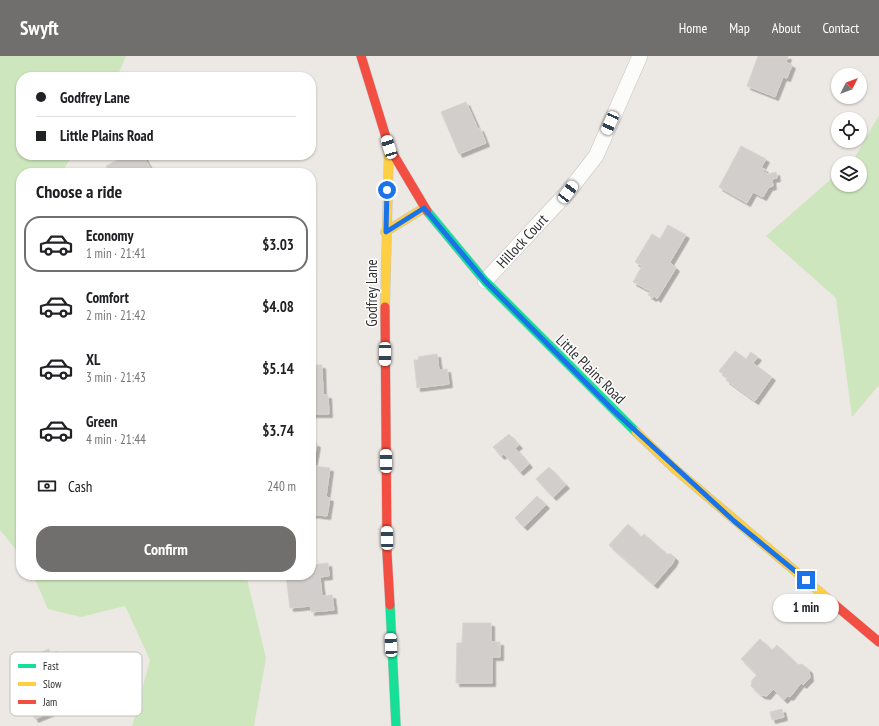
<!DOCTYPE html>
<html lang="en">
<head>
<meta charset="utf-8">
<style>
	:root { --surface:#fff; --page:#f6f6f6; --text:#202124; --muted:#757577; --line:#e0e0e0; --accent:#706f6e }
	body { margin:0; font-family:"PT Sans Narrow",sans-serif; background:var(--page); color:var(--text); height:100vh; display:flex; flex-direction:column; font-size:15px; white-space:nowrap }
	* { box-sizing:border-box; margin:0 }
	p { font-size:13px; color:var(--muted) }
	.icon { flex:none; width:22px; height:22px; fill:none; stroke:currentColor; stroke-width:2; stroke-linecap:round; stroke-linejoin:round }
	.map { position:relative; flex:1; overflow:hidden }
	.sheet { position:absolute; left:16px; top:112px; width:300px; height:412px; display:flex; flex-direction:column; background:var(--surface); border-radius:16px; box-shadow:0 1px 3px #0004 }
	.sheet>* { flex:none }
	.top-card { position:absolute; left:16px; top:16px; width:300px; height:88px; border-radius:16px; box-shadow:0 1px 3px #0004; display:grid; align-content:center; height:88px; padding:0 20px; background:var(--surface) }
	.needle { width:26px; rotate:48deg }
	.controls { position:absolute; left:831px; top:12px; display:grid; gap:8px }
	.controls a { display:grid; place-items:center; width:36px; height:36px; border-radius:50%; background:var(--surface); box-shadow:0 1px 3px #0004; font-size:20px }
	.end { position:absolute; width:18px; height:18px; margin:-9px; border:5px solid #1a73e8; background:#fff; box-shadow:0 0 0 2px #fff }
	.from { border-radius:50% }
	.bubble { position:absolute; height:28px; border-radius:14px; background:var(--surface); box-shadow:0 1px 3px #0004; font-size:13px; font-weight:700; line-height:28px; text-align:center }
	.car { position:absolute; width:12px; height:24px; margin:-12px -6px; border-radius:5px; box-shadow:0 0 3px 1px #0007; background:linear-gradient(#fff 24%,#345 0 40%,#fff 0 76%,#345 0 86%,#fff 0) }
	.top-card b { display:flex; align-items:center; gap:14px; height:38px; font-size:15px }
	.top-card b+b { border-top:1px solid var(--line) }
	.top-card i { width:10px; height:10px; background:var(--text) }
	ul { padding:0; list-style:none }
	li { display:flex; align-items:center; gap:12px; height:56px; margin:0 8px 6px; padding:0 12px; border:2px solid transparent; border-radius:16px }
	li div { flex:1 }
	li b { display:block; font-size:15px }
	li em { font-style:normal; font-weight:700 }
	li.active { border-color:var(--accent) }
	li>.icon { width:36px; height:36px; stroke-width:1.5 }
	h2 { padding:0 20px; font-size:18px; line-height:48px }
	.pay { display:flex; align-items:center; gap:10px; height:44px; padding:0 20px; font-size:15px }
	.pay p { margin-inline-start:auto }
	.action { display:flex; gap:8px; margin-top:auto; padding:8px 20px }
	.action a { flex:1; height:46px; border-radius:16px; background:var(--accent); color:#fff; font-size:16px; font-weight:700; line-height:46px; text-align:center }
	header { display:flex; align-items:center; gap:24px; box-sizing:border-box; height:56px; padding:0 20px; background:var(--accent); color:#fff }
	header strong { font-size:19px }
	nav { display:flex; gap:22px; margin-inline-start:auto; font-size:14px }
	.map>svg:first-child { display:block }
	.green { fill:#cee6be }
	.building { fill:#d1cecb; stroke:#d7d4d0; filter:url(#shadow) }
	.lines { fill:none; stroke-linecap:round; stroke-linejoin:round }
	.street-casing { stroke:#c5c4c5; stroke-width:16 }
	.fast-casing { stroke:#c5c4c5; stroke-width:10 }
	.slow-casing { stroke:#c5c4c5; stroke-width:10 }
	.jam-casing { stroke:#c5c4c5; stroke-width:10 }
	.street { stroke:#fcfcfb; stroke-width:15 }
	.fast { stroke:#16e098; stroke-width:9 }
	.slow { stroke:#ffcf43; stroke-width:9 }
	.jam { stroke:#f24e42; stroke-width:9 }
	.route { stroke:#1a73e8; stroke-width:5 }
	.labels { text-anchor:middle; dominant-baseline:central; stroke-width:3; stroke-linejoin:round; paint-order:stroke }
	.street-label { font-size:15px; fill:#2e2e2e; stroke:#fff }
	.key { fill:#fff; stroke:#c0c0c0; stroke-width:1 }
	.key-label { font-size:11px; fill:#2e2e2e }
</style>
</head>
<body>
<header>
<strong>Swyft</strong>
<nav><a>Home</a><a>Map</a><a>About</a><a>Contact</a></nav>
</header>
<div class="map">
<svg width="879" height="670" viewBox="0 0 879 670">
	<defs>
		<filter id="shadow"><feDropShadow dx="3.5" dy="3.5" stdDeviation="0" flood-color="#0004"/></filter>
	</defs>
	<rect width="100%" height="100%" fill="#ece8e4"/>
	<path class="green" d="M 0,0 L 126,0 L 117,21 L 21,21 L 21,99 L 73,99 L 61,117 L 21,117 L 21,500 L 0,474 Z
		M 879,59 L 879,329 L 852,361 L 836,242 L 766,180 L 838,117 L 838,129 L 860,129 L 860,107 L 850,107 L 854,103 Z
		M 33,519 L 246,519 L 266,602 L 254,670 L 132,670 L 150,604 L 125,550 L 81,561 L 48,553 Z"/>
	<path class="building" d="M 758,0 L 788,0 L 786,6 L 792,9 L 787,22 L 783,21 L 775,41 L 747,30 Z
		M 466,46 L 478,73 L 480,72 L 486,87 L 459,98 L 441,56 Z
		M 741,90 L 766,103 L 761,112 L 765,113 L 763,116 L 768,118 L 776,116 L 777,122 L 772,123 L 773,130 L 769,131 L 763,141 L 753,136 L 747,147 L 719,131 Z
		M 127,99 L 143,99 L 150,112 L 146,114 L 147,117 L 110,117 L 106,110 Z
		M 668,169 L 686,179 L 670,206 L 676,212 L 657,243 L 655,240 L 653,242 L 648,239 L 650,235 L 633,226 L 642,210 L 635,206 L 652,178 L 660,183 Z
		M 735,295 L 746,303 L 751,296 L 758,301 L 753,307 L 772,321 L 755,345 L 726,324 L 728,322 L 719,315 Z
		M 437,298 L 439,314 L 447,313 L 449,328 L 417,332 L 414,304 L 419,304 L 418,301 Z
		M 311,309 L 322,309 L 323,339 L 328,339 L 329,358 L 311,358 Z
		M 509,378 L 519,389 L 515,392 L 529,408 L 520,416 L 504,398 L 501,400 L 493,391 Z
		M 311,385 L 317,388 L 313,410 L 330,412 L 326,441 L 330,442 L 327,460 L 311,458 Z
		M 549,411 L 566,429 L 553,441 L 536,423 Z
		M 537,440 L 546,449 L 524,471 L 515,462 Z
		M 628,468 L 641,481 L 644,478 L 667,498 L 671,498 L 675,502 L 673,507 L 654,529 L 609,489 Z
		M 328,507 L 329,520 L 320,521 L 322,540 L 332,539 L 334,554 L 311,556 L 311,550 L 290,552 L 286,519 L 311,519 L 311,509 Z
		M 463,567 L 491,567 L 491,586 L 500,586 L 500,601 L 492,601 L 492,627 L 456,627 L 457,587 L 462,587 Z
		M 760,583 L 772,594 L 777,589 L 798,609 L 802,608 L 809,614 L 810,622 L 803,629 L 801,627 L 790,641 L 788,640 L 784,644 L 773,633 L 767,640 L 761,639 L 751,630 L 752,624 L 757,619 L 741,603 Z
		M 49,593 L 50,598 L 57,595 L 71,627 L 70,634 L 65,635 L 65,637 L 63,638 L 68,649 L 35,663 L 27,645 L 31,643 L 16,607 Z
		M 782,653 L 784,661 L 772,664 L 770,656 Z"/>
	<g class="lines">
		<g class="street-casing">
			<path id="street" d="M 485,225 L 568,136 L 596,100 L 640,0"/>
		</g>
		<g class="fast-casing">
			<path id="fast" d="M 427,155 L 485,225 L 636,376
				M 390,549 L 396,670"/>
		</g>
		<g class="slow-casing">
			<path id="slow" d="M 385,176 L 424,152
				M 385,251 L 389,91
				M 636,376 L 676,414 L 828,543"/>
		</g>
		<g class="jam-casing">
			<path id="jam" d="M 361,0 L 389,91 L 427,155
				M 385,251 L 387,497 L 390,549
				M 828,543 L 879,586"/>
		</g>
		<use href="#street" class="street"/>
		<use href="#fast" class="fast"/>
		<use href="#slow" class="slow"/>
		<use href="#jam" class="jam"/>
	</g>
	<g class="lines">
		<path class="route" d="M 387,134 L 386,176 L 424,152 L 485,225 L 614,355 L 734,465 L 806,524"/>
	</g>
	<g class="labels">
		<g class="street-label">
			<text transform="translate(522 185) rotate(-47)">Hillock Court</text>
			<text transform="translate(371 237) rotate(-90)">Godfrey Lane</text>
			<text transform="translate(591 313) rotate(45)">Little Plains Road</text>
		</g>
	</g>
	<rect x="10" y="596" width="132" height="64" rx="6" class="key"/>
	<rect x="18" y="608" width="18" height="4" fill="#16e098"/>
	<rect x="18" y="626" width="18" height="4" fill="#ffcf43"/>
	<rect x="18" y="644" width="18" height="4" fill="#f24e42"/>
	<g class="key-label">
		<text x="43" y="614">Fast</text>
		<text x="43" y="632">Slow</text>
		<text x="43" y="650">Jam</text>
	</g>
</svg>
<div class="controls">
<a><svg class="needle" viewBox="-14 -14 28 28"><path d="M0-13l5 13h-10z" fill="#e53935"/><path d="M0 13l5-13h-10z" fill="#757577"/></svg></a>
<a><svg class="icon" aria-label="locate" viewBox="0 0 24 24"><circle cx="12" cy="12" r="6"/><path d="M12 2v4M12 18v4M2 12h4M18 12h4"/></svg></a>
<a><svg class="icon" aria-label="layers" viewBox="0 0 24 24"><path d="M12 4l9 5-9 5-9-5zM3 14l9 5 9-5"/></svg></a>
</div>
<i class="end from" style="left:387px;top:134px"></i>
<i class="end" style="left:806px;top:524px"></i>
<div class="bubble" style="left:773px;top:538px;width:66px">1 min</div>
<i class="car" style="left:610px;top:67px;rotate:204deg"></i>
<i class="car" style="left:389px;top:91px;rotate:343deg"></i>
<i class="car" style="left:568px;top:136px;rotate:37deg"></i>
<i class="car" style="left:385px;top:298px;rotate:180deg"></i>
<i class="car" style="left:386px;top:405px;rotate:359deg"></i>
<i class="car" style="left:387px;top:482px;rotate:359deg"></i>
<i class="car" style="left:391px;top:589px;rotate:357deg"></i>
<div class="top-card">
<b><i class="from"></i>Godfrey Lane</b>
<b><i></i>Little Plains Road</b>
</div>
<section class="sheet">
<h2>Choose a ride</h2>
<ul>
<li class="active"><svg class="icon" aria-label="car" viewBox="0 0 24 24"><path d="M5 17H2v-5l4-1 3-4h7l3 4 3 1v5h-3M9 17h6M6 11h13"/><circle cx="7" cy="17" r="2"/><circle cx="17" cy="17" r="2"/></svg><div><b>Economy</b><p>1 min · 21:41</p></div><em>$3.03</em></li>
<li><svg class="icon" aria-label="car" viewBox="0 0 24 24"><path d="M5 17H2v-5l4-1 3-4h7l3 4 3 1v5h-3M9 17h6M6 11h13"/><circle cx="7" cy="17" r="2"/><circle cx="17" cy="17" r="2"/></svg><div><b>Comfort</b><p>2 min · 21:42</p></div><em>$4.08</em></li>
<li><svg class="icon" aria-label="car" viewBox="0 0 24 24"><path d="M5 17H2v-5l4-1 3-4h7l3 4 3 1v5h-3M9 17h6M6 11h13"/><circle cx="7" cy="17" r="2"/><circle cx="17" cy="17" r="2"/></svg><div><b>XL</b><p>3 min · 21:43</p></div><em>$5.14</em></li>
<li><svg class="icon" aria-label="car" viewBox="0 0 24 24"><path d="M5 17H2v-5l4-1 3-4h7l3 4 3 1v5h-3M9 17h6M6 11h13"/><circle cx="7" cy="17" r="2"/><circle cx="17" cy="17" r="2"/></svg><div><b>Green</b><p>4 min · 21:44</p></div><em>$3.74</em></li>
</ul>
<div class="pay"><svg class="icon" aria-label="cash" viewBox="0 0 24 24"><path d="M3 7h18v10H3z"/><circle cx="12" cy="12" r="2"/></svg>Cash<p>240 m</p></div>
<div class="action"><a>Confirm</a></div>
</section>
</div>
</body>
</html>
